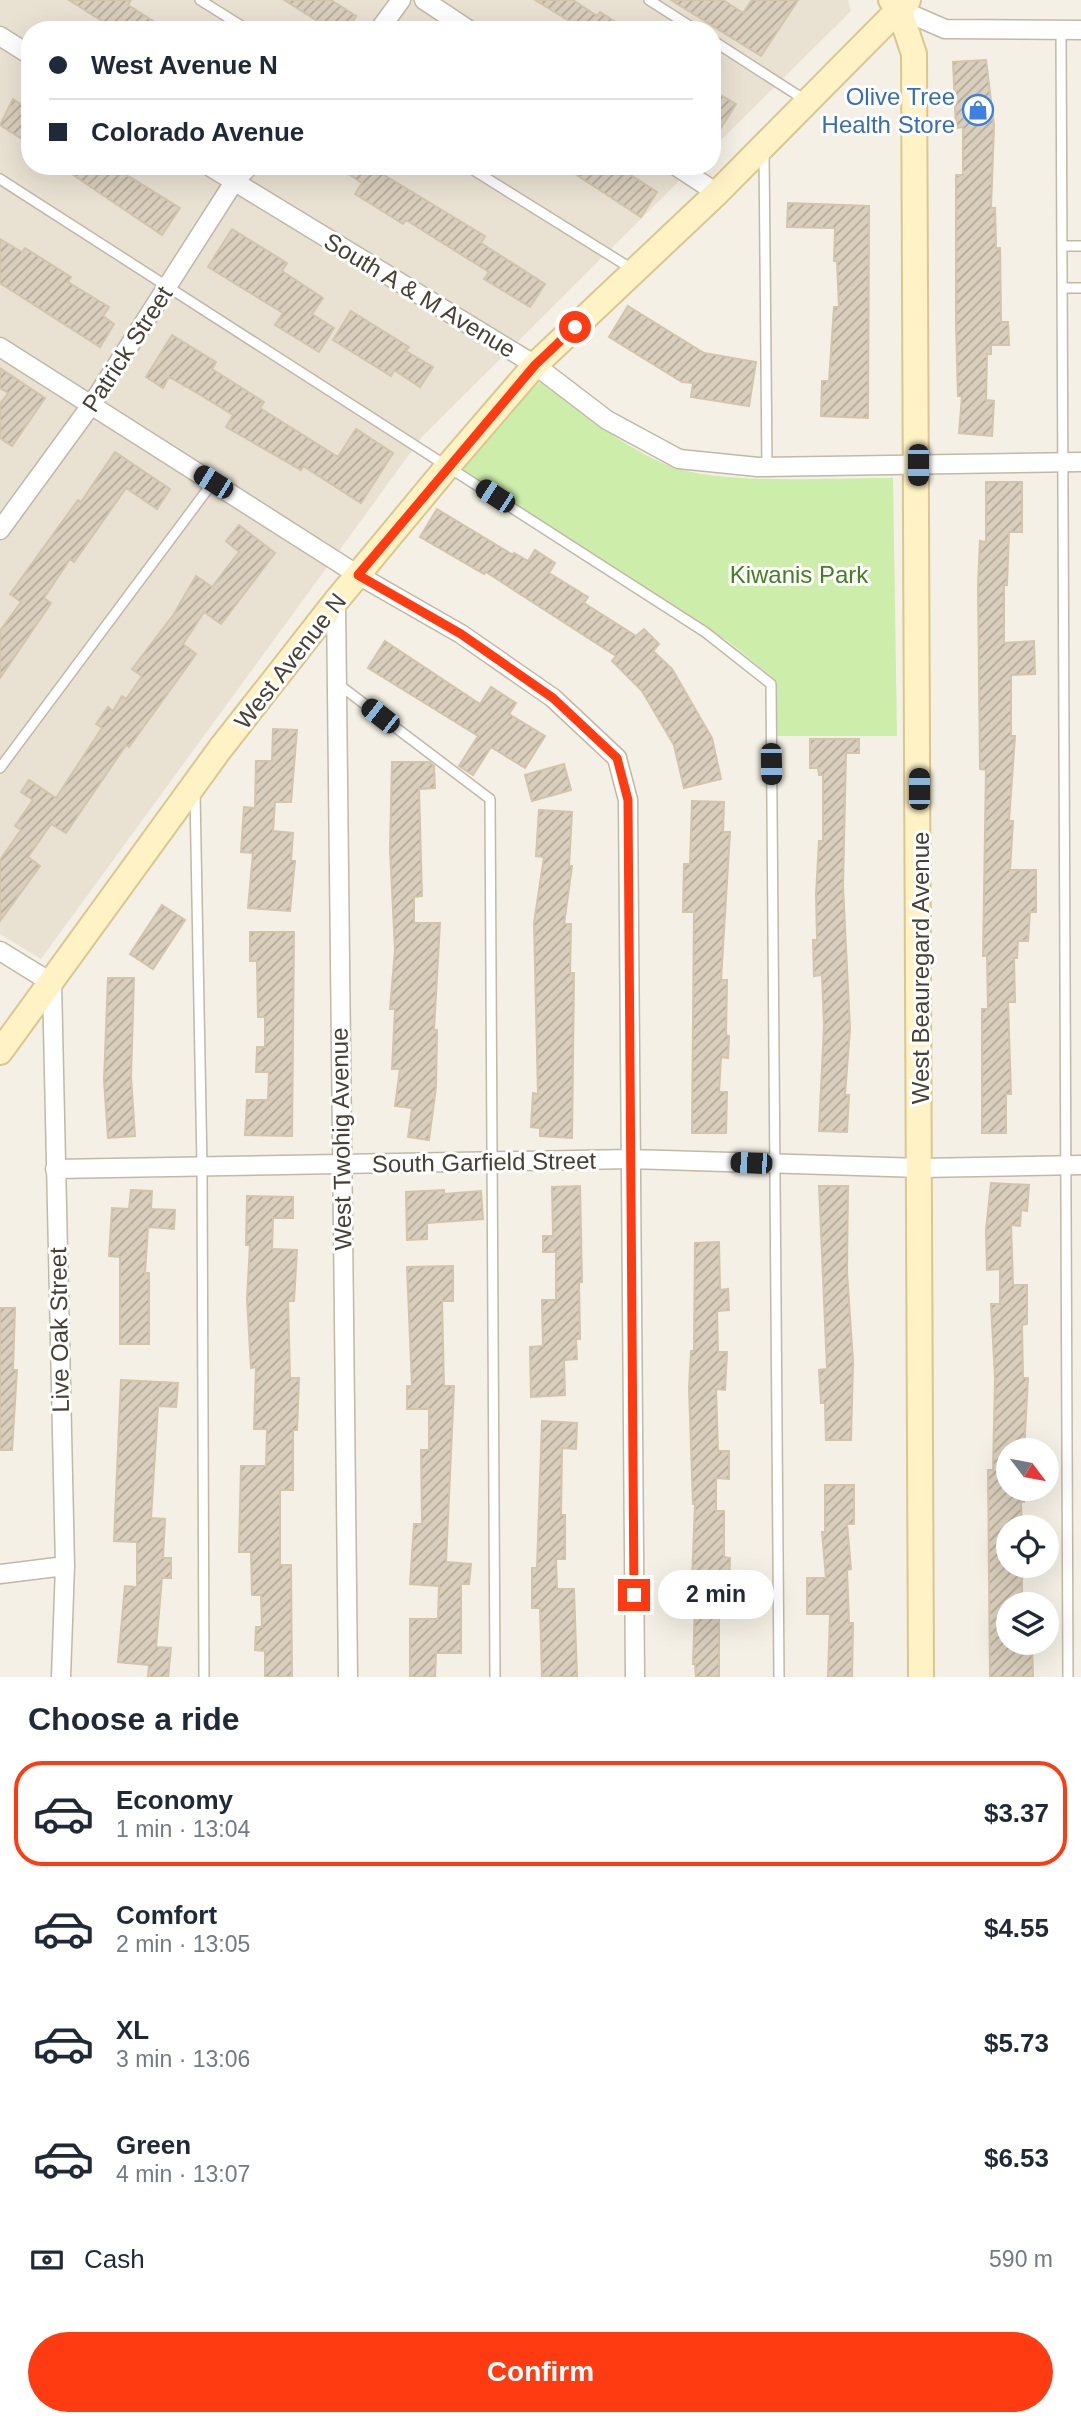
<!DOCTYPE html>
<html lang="en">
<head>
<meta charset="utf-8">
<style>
	:root { --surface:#fff; --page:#f6f6f7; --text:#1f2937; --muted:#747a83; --line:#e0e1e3; --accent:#ff3b11 }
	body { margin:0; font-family:Helvetica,sans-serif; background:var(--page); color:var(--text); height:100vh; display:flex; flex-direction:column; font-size:26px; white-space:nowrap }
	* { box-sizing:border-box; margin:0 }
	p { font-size:23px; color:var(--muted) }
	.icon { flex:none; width:38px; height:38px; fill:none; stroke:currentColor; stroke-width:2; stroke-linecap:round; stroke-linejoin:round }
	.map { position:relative; height:1677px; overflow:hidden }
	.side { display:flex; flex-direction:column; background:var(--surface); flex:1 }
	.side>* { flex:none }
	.top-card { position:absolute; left:21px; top:21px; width:700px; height:154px; border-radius:28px; box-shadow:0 7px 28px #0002; display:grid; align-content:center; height:154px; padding:0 28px; background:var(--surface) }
	.needle { width:46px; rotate:122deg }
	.fabs { position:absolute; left:996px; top:1438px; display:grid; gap:14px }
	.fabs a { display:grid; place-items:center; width:63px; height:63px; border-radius:50%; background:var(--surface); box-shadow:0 7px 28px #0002; font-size:35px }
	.end { position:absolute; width:32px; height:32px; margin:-16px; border:9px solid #ff3b11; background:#fff; box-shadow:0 0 0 4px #fff }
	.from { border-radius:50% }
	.bubble { position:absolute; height:49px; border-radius:24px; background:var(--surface); box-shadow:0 7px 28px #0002; font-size:23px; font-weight:800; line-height:49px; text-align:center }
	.car { position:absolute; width:21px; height:42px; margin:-21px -10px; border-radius:9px; box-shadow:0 0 5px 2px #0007; background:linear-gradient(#222 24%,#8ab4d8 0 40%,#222 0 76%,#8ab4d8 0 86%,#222 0) }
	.top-card b { display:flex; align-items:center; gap:24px; height:66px; font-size:26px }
	.top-card b+b { border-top:2px solid var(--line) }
	.top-card i { width:18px; height:18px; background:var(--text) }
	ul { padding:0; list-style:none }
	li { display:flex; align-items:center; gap:21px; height:105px; margin:0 14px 10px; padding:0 14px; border:4px solid transparent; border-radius:28px }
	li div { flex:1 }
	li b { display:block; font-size:26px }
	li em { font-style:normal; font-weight:800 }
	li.current { border-color:var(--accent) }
	li>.icon { width:63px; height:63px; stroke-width:1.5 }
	h2 { padding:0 28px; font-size:32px; line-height:84px }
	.pay { display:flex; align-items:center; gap:18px; height:77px; padding:0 28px; font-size:26px }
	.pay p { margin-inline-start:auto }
	.cta { display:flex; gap:14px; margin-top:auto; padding:14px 28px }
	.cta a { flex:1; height:80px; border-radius:42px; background:var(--accent); color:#fff; font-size:28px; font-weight:800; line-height:80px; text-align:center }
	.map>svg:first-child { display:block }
	.residential { fill:#e9e2d3 }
	.park { fill:#cdedaa }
	.building { fill:url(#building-hatch); stroke:#d3c4ac; stroke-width:2 }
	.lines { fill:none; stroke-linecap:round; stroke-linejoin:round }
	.lane-casing { stroke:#c1b8a7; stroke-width:12 }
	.street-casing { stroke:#c1b8a7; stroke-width:21 }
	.secondary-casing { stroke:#d8c790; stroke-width:28 }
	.lane { stroke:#fff; stroke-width:9 }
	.street { stroke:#fff; stroke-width:18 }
	.secondary { stroke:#fff2c4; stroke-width:24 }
	.route { stroke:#ff3b11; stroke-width:9 }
	.labels { text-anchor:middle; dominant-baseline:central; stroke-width:6; stroke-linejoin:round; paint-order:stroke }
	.shop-label { font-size:24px; fill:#366cbe; stroke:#fff; text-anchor:end }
	.street-label { font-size:24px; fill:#484034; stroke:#fff }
	.park-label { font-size:24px; fill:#437f21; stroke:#fff }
</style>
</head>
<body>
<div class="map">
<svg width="1081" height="1677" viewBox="0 0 1081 1677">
	<defs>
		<pattern id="building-hatch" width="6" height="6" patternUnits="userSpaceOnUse" patternTransform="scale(1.75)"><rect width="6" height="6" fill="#dacfbc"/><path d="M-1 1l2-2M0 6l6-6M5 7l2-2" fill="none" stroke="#b3a99a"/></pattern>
	</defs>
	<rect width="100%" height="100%" fill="#f4f0e5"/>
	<path class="residential" d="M 0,0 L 848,0 L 851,11 L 712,149 L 712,30 L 30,30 L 30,166 L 694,166 L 422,437 L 41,959 L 0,934 Z"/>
	<path class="park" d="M 540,382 C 581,410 623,448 670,466 C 724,486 833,477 893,478 L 897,736 L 777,736 L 775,679 L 729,642 L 454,466 Z"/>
	<path class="building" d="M 69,0 L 131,0 L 128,5 L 167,30 L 116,30 Z
		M 284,0 L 331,0 L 356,16 L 348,30 L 332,30 Z
		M 535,0 L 573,0 L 597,16 L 600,12 L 628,30 L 566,30 L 571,22 Z
		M 671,0 L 723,0 L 743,13 L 752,0 L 798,0 L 761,56 Z
		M 986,60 L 994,125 L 991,208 L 995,208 L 996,248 L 1000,248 L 1001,322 L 1008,322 L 1009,345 L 991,345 L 991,354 L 987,354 L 986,400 L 994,401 L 992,436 L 959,433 L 962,396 L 958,396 L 956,323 L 956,175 L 963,175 L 963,127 L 956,128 L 953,62 Z
		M 712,90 L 736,104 L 712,142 Z
		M 13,99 L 30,110 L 30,144 L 0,125 Z
		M 60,166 L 112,166 L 180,208 L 162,235 Z
		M 336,166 L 369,166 L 485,236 L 481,243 L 545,284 L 530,307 L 484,279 L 489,272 L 406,220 L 403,224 L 355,194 L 362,183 Z
		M 563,166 L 617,166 L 657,192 L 641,217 Z
		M 788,203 L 869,206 L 868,418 L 821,416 L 822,381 L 829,381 L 834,307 L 839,307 L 837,261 L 834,261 L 835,228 L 787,227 Z
		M 232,229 L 287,263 L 282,271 L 323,298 L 312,314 L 334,328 L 319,352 L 275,325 L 283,313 L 208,267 Z
		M 0,239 L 22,252 L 25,248 L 71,277 L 68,282 L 109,307 L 103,316 L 114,324 L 100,347 L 0,283 Z
		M 628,306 L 704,353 L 756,362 L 749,406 L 691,397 L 693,383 L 682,382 L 609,337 Z
		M 351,311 L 409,347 L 406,351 L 433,367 L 420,387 L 394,370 L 391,376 L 333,340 Z
		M 172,335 L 216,362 L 212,369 L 264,402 L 260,408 L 338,457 L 356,429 L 393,453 L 361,503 L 303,466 L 301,470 L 226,427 L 233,415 L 197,393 L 169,377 L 163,388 L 146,377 Z
		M 0,368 L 45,398 L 12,446 L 0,438 L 0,404 L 8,393 L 0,388 Z
		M 115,452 L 170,489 L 157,509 L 126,488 L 74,562 L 70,559 L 44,598 L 51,603 L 0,678 L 0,631 L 21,602 L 10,594 L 78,500 L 81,502 Z
		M 986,482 L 1022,482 L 1022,532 L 1009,532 L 1007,585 L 1004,585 L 1004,643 L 1034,641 L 1035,674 L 1011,675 L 1011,736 L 1015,736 L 1009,821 L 1013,821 L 1010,870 L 1036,870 L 1036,912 L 1030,912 L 1028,941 L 1018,941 L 1017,958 L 1014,958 L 1015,1002 L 1008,1002 L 1011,1094 L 1006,1094 L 1006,1133 L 982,1133 L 982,1009 L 988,1009 L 987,956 L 983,956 L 986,770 L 980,769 L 978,585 L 980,541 L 986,542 Z
		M 437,509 L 513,555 L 514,553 L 528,561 L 535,550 L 555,563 L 549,573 L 588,597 L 584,603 L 636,636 L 644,629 L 659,644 L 653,651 L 672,669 L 712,738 L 721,779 L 684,788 L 674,745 L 642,691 L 612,661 L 616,656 L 486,572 L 484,574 L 420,537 Z
		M 239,525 L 275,553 L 221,624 L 204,612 L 183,644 L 196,654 L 129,747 L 126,745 L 66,833 L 51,824 L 28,857 L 40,866 L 0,921 L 0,860 L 21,830 L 15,826 L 33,800 L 21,792 L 29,780 L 56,798 L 102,728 L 96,724 L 108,707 L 113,711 L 122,696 L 126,699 L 142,676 L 132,669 L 174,614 L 196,576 L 212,587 L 239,552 L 226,541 Z
		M 385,641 L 480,704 L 491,687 L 516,703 L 509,714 L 545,736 L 525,768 L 491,747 L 473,775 L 459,766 L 478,736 L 368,668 Z
		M 273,729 L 297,730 L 291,802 L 275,802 L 273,831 L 293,833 L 291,861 L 295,861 L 290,911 L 248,908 L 253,853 L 241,852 L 244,807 L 255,808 L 256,761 L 272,761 Z
		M 810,739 L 859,739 L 859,753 L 846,753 L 843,886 L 850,1029 L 845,1095 L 849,1095 L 847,1132 L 819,1131 L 824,1026 L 822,975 L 814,976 L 813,940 L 817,940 L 816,895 L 819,841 L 823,841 L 823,775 L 819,775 L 818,768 L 810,768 Z
		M 392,762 L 429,762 L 434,766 L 435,788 L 419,789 L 422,896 L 414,897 L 414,923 L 440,923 L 434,1030 L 437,1030 L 436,1087 L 429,1140 L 408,1137 L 412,1108 L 395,1106 L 400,1069 L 392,1069 L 395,1009 L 390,1009 L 395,950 L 390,849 Z
		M 564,764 L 571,790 L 532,801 L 525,775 Z
		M 692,801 L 724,802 L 723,832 L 730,832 L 721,980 L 727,980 L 726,1035 L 729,1036 L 728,1058 L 721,1057 L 719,1092 L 727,1092 L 726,1133 L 692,1133 L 694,912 L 683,912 L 684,864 L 690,864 Z
		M 539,810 L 572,812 L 569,866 L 572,866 L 564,924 L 571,924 L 570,973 L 574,973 L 572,1138 L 540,1136 L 540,1128 L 531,1127 L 533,1093 L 538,1094 L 534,923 L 544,857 L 536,856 Z
		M 162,905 L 185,920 L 153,969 L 130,954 Z
		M 250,932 L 294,932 L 292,1136 L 245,1135 L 247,1100 L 268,1100 L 269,1072 L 256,1072 L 257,1047 L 265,1047 L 265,1017 L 258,1017 L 257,961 L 250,961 Z
		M 108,978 L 134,978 L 131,1077 L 135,1136 L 108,1138 L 104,1080 Z
		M 991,1183 L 1029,1185 L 1027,1211 L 1021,1210 L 1020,1226 L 1011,1225 L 1013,1285 L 1027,1285 L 1027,1324 L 1022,1325 L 1023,1378 L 1028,1378 L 1024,1451 L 1008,1451 L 1008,1489 L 1024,1489 L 1024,1502 L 1021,1502 L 1022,1528 L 1008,1528 L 1008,1566 L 1022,1566 L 1022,1605 L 1008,1605 L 1008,1643 L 1032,1643 L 1033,1677 L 990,1677 L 988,1470 L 993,1470 L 995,1378 L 991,1304 L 1000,1304 L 1000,1269 L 987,1270 L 986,1230 Z
		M 580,1186 L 582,1282 L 579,1282 L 580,1339 L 576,1339 L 577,1359 L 564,1360 L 565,1395 L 531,1397 L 530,1347 L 543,1346 L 542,1300 L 556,1300 L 556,1252 L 543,1252 L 543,1236 L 553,1236 L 552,1187 Z
		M 819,1186 L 848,1186 L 847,1272 L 853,1361 L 851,1440 L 826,1440 L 825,1403 L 821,1403 L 819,1370 L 827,1369 Z
		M 131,1190 L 152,1191 L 151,1209 L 175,1210 L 174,1229 L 148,1227 L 145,1273 L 149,1273 L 149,1344 L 120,1344 L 120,1257 L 109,1256 L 112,1208 L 129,1209 Z
		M 444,1190 L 444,1194 L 481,1191 L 483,1219 L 427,1223 L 427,1239 L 407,1240 L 406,1192 Z
		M 247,1196 L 293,1197 L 293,1218 L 273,1218 L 272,1249 L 297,1250 L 294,1301 L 288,1301 L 290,1378 L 299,1378 L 297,1430 L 293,1430 L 293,1490 L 280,1490 L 280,1565 L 291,1565 L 292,1677 L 265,1677 L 265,1651 L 255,1650 L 256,1627 L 262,1627 L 261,1595 L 252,1595 L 251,1552 L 239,1552 L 241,1466 L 266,1466 L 267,1429 L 254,1429 L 256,1367 L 251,1368 L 247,1299 L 250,1245 L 246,1245 Z
		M 719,1242 L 720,1290 L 728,1289 L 729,1310 L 717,1311 L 718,1352 L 727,1352 L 725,1390 L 716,1389 L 718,1451 L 729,1451 L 729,1479 L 716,1478 L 716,1511 L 724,1511 L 724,1557 L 730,1558 L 729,1582 L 719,1581 L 719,1677 L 696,1677 L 695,1664 L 693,1664 L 695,1606 L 691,1606 L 695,1504 L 693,1504 L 689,1388 L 691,1351 L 694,1351 L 695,1243 Z
		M 453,1266 L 453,1301 L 442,1301 L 444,1386 L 454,1386 L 446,1562 L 471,1564 L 469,1584 L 461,1584 L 461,1653 L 436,1653 L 435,1677 L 410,1677 L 410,1619 L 438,1619 L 439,1586 L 410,1584 L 414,1524 L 422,1524 L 421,1450 L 429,1450 L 429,1409 L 407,1409 L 407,1386 L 412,1386 L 407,1267 Z
		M 0,1308 L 15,1308 L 13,1370 L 17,1370 L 12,1450 L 0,1450 Z
		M 121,1380 L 178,1383 L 176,1407 L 158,1406 L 151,1518 L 165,1519 L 163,1558 L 171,1558 L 171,1578 L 162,1578 L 156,1647 L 171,1648 L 168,1677 L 148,1677 L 149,1665 L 118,1662 L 125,1586 L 137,1587 L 137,1542 L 114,1541 Z
		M 542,1421 L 577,1423 L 576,1449 L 562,1448 L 561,1515 L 565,1515 L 565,1559 L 556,1559 L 557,1589 L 574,1589 L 577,1677 L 542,1677 L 540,1608 L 532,1608 L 532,1568 L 537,1568 Z
		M 825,1485 L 854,1485 L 854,1524 L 847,1524 L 851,1569 L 847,1570 L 849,1623 L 853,1623 L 852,1677 L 828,1677 L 830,1614 L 807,1614 L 807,1578 L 826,1578 L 822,1532 L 825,1532 Z"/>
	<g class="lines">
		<g class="lane-casing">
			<path id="lane" d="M 200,0 L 248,30
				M 649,0 L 696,30
				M 1061,30 L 1068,1677
				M 712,40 L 805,100
				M 764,151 L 767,467
				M 467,166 L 632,269
				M 0,179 L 705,632 L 771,684 L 779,1677
				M 1062,246 L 1081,246
				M 1062,288 L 1081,288
				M 338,684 L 490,799 L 495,1677
				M 0,768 L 213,482
				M 195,793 L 202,1167 L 204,1677"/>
		</g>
		<g class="street-casing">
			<path id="street" d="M 424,0 L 469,30
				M 899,9 L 945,29 L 1081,30
				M 379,30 L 401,0
				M 0,36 L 30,55
				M 209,166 L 535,365 L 607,420 L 679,459 L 758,467 L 1081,462
				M 676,166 L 717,193
				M 0,347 L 358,575 L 461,634 L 553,698 L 617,758 L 628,800 L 635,1677
				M 0,530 L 92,404 L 234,182 L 249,166
				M 336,601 L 348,1677
				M 0,951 L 52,983 L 65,1566 L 61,1677
				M 55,1169 L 631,1159 L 921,1168 L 1081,1165
				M 0,1574 L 65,1566"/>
		</g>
		<g class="secondary-casing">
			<path id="secondary" d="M 891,0 L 899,9 L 914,54 L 921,1677
				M 0,1052 L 220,749 L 336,601 L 448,466 L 535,365 L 717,193 L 908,0"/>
		</g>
		<use href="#lane" class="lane"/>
		<use href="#street" class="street"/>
		<use href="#secondary" class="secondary"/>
	</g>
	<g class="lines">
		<path class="route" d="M 575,327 L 535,365 L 358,575 L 461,634 L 553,698 L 617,758 L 628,800 L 634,1595"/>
	</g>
	<defs>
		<g id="shop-ring" transform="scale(1.575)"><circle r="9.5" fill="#fff" stroke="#3f7fe0" stroke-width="1.5"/><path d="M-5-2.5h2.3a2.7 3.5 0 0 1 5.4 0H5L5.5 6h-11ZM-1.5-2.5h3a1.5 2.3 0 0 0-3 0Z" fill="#3f7fe0"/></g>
	</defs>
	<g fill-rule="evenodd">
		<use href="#shop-ring" x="978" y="110"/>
	</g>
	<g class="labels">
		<g class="shop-label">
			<text x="955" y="96">Olive Tree<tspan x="955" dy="28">Health Store</tspan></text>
		</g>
		<g class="street-label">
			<text transform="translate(420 295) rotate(31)">South A &amp; M Avenue</text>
			<text transform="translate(127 349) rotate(-57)">Patrick Street</text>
			<text transform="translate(290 661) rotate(-52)">West Avenue N</text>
			<text transform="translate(920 968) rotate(-90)">West Beauregard Avenue</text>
			<text transform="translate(341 1139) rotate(-91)">West Twohig Avenue</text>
			<text transform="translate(484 1162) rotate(-1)">South Garfield Street</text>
			<text transform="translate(59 1330) rotate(-91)">Live Oak Street</text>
		</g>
		<g class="park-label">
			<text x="799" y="574">Kiwanis Park</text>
		</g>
	</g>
</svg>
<div class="fabs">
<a><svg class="needle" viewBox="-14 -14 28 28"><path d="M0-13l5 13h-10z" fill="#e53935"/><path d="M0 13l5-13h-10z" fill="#747a83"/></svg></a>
<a><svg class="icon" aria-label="locate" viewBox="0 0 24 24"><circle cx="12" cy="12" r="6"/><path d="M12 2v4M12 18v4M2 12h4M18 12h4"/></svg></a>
<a><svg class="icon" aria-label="layers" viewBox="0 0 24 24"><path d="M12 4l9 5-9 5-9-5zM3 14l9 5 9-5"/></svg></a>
</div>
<i class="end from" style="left:575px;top:327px"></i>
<i class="end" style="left:634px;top:1595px"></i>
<div class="bubble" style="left:658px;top:1570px;width:116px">2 min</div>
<i class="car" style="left:918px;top:465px;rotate:180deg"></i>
<i class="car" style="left:213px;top:482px;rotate:302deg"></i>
<i class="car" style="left:495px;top:496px;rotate:303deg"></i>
<i class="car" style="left:380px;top:716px;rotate:308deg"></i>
<i class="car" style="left:771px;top:764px;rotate:179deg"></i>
<i class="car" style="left:919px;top:789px;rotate:0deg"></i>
<i class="car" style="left:751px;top:1163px;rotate:272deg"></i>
<div class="top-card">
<b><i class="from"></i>West Avenue N</b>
<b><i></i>Colorado Avenue</b>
</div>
</div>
<section class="side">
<h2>Choose a ride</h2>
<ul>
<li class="current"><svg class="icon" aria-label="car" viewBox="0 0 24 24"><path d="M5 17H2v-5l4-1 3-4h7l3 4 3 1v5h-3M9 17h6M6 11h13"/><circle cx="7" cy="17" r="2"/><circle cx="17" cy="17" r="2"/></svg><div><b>Economy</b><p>1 min · 13:04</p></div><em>$3.37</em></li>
<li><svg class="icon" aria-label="car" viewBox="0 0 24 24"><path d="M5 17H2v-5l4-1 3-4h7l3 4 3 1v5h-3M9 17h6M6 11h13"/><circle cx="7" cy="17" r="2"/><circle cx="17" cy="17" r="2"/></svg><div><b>Comfort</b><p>2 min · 13:05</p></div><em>$4.55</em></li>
<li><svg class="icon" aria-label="car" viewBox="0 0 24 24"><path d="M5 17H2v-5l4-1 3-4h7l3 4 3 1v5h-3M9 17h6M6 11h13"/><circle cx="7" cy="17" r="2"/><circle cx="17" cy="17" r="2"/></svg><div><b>XL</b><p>3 min · 13:06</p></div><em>$5.73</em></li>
<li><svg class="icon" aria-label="car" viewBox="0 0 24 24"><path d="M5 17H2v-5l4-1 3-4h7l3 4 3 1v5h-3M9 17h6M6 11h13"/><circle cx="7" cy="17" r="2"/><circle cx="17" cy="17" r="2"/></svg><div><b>Green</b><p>4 min · 13:07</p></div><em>$6.53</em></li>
</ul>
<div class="pay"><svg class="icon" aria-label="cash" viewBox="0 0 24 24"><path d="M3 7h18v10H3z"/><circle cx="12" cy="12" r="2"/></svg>Cash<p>590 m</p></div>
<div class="cta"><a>Confirm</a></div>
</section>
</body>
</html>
